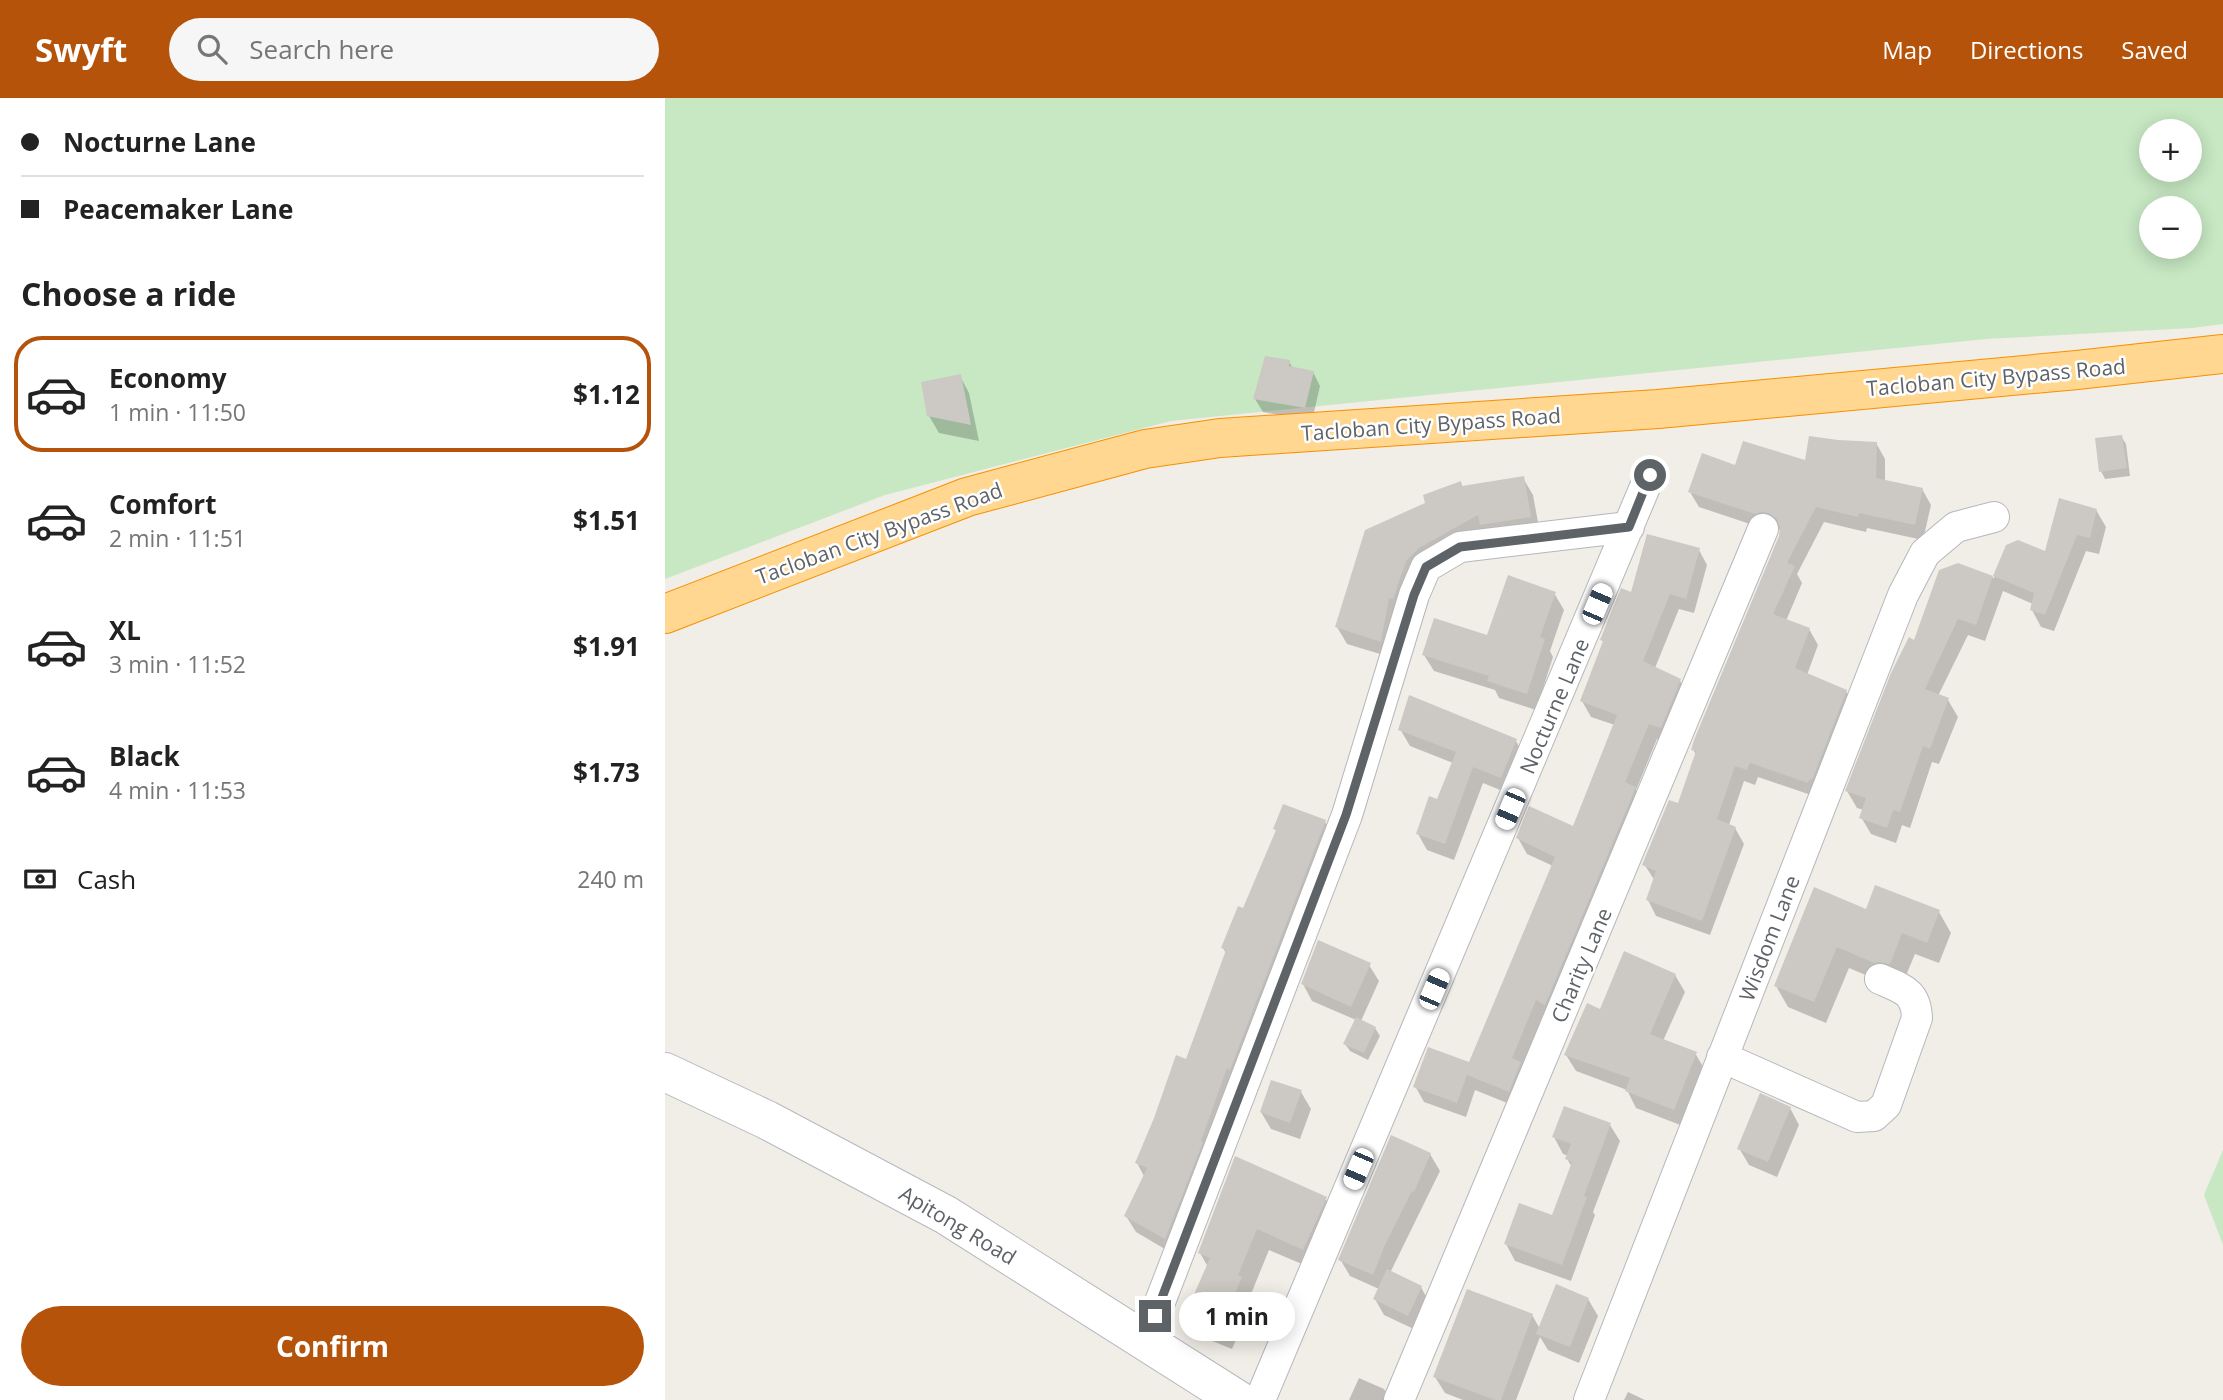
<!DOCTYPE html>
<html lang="en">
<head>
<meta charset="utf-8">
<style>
	:root { --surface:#fff; --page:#f6f6f6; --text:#222; --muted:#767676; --line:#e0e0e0; --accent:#b45309 }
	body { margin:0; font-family:"Open Sans",sans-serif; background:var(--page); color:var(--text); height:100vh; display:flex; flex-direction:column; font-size:26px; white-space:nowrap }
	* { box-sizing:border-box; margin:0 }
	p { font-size:23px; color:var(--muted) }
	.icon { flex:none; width:38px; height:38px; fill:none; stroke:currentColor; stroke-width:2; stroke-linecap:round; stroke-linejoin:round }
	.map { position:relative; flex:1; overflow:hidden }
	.drawer { display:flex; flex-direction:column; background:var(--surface); width:665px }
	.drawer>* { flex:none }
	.guide { display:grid; align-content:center; height:154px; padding:0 21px; background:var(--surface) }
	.controls { position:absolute; left:1474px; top:21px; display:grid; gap:14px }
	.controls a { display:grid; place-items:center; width:63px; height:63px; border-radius:50%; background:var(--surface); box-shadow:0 4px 18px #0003; font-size:35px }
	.end { position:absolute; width:32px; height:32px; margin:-16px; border:9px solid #5e6368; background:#fff; box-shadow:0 0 0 4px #fff }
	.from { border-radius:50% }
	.bubble { position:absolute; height:49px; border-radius:24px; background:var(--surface); box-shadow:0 4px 18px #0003; font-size:23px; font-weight:700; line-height:49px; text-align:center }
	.car { position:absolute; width:21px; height:42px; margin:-21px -10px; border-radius:9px; box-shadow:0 0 5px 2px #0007; background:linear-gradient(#fff 24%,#345 0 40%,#fff 0 76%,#345 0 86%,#fff 0) }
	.guide b { display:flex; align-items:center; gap:24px; height:66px; font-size:26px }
	.guide b+b { border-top:2px solid var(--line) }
	.guide i { width:18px; height:18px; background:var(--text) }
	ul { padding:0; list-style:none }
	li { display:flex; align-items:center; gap:21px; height:116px; margin:0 14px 10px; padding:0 7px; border:4px solid transparent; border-radius:28px }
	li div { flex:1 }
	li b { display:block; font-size:26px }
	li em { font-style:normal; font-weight:700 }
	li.current { border-color:var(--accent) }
	li>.icon { width:63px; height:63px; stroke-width:1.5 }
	h2 { padding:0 21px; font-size:32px; line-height:84px }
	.pay { display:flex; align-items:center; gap:18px; height:77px; padding:0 21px; font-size:26px }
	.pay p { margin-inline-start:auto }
	.cta { display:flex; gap:14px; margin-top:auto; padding:14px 21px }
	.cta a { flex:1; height:80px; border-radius:42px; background:var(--accent); color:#fff; font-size:28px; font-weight:700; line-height:80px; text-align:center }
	header { display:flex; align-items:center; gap:42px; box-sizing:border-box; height:98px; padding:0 35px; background:var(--accent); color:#fff }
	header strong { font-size:33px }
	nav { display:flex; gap:38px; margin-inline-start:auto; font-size:24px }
	.search { width:490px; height:63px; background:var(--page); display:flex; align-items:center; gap:18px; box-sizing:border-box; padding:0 24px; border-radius:38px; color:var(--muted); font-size:26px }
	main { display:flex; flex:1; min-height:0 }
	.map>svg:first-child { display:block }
	.green { fill:#c7e8c3; fill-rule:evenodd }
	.shadow { fill:#0003 }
	.building { fill:#ccc8c3 }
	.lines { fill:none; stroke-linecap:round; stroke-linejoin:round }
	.street-casing { stroke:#b4b8bc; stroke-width:32 }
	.secondary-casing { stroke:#b5babf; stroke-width:40 }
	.highway-casing { stroke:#f88f00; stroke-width:40 }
	.street { stroke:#fff; stroke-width:30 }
	.secondary { stroke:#fff; stroke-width:38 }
	.highway { stroke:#ffd790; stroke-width:38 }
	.route { stroke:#5e6368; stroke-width:9 }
	.labels { text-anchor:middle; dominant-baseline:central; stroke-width:5; stroke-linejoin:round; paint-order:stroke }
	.street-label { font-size:21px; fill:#5e6368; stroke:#fff }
</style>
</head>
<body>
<header>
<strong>Swyft</strong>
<div class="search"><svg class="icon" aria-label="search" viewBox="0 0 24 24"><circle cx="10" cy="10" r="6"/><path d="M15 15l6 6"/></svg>Search here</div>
<nav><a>Map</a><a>Directions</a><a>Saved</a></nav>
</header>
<main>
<section class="drawer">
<div class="guide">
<b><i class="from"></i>Nocturne Lane</b>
<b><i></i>Peacemaker Lane</b>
</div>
<h2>Choose a ride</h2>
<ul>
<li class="current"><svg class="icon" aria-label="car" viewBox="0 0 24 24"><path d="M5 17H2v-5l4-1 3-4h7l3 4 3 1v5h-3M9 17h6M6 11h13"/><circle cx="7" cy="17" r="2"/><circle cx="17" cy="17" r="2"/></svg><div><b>Economy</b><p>1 min · 11:50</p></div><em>$1.12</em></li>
<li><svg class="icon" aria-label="car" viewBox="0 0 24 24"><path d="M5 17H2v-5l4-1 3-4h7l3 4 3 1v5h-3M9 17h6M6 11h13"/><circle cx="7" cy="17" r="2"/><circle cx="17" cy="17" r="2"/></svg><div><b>Comfort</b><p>2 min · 11:51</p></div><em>$1.51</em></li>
<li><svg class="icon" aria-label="car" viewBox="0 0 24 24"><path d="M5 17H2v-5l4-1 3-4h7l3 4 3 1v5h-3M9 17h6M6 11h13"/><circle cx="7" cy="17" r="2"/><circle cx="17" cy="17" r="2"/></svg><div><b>XL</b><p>3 min · 11:52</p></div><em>$1.91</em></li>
<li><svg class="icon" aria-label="car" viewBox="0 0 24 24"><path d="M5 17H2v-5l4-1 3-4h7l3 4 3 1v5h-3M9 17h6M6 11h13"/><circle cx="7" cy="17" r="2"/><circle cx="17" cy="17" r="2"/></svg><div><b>Black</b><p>4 min · 11:53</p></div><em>$1.73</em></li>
</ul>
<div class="pay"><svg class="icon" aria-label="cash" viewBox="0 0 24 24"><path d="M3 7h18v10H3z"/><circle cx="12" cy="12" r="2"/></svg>Cash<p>240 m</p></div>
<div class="cta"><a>Confirm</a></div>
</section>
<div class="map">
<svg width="1558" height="1302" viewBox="0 0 1558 1302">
	<rect width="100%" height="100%" fill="#f1ede7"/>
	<path class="green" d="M 0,0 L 1558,0 L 1558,226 L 1527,230 L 1321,241 L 506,323 L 220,397 L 0,481 ZM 1486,33 L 1524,33 L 1524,72 L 1486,72 ZM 1486,110 L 1524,110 L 1524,149 L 1486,149 Z
		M 1558,1052 L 1558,1147 L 1539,1097 Z"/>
	<path class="shadow" d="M 624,264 L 628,270 L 648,274 L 655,288 L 647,323 L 598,314 L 590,301 Z
		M 295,278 L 304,295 L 314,343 L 274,335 L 264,318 Z
		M 1456,338 L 1461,346 L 1465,378 L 1440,381 L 1436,373 Z
		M 1211,345 L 1220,361 L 1220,383 L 1257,391 L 1266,407 L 1258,442 L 1202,430 L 1201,434 L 1159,424 L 1132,476 L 1137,485 L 1121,523 L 1144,531 L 1153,547 L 1142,577 L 1181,593 L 1190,609 L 1152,699 L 1093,679 L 1090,687 L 1079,683 L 1064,727 L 1070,730 L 1079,746 L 1045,837 L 991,818 L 983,802 L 990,783 L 979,766 L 1014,708 L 1031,657 L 1028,651 L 1117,432 L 1106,429 L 1100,431 L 1034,409 L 1025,394 L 1072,369 L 1142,364 Z
		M 858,380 L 868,397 L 875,435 L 763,467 L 725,559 L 682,546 L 672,529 L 763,406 L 796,385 L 798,390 Z
		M 1431,412 L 1441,429 L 1434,456 L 1421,453 L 1389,533 L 1376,529 L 1367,512 L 1368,506 L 1338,493 L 1320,543 L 1303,537 L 1273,598 L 1283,602 L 1293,619 L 1274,666 L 1267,664 L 1245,730 L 1237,727 L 1231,745 L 1206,736 L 1196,719 L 1199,712 L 1192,710 L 1182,693 L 1250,544 L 1293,467 L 1329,480 L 1342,448 L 1381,456 Z
		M 1034,452 L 1042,467 L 1029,515 L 1014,511 L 990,570 L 1015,583 L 1024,598 L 1004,645 L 992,641 L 971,692 L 979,706 L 852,1009 L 810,992 L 801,1019 L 759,1004 L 750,988 L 805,966 L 888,768 L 862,756 L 853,740 L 909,730 L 950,627 L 926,619 L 917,603 L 939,546 L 937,541 L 967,496 Z
		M 889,495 L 899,512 L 885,553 L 888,559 L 871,612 L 834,600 L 830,592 L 769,573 L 759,557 L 823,539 Z
		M 735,631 L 851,643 L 860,660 L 845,696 L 818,685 L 789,762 L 762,752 L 753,736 L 773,703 L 788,665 L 745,648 Z
		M 660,724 L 670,740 L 510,1157 L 471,1134 L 461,1118 L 479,1078 L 472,1065 L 522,963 L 562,857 L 558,850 L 579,812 L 612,734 L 610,731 Z
		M 1202,813 L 1274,814 L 1286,835 L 1274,865 L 1250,856 L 1237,887 L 1222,886 L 1184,870 L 1161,925 L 1123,909 L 1111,888 Z
		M 704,867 L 714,883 L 696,923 L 710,930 L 715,938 L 703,962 L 685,953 L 680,946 L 691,922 L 647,903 L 638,886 Z
		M 1010,877 L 1020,894 L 998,943 L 1030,955 L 1040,972 L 1018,1028 L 971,1010 L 962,992 L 911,973 L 901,957 L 935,913 Z
		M 636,994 L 646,1011 L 635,1041 L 606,1031 L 596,1014 Z
		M 1125,1010 L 1134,1027 L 1112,1079 L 1084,1067 L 1074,1050 Z
		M 945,1027 L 955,1043 L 928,1114 L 930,1117 L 906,1183 L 850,1163 L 841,1146 L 888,1119 L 907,1069 L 902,1061 L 904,1058 L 898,1056 L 889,1039 Z
		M 765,1056 L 775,1073 L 725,1175 L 756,1189 L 765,1206 L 753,1233 L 719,1217 L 710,1201 L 714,1191 L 685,1178 L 675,1161 Z
		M 660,1100 L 673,1122 L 651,1172 L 604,1152 L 586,1196 L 588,1202 L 567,1251 L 535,1238 L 522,1217 L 543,1169 L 535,1155 Z
		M 923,1201 L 933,1218 L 914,1265 L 883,1252 L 875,1239 L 851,1302 L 798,1302 L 780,1295 L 770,1279 L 867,1217 L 875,1231 Z
		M 694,1280 L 719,1291 L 725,1302 L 684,1302 Z
		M 963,1294 L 980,1302 L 959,1302 Z"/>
	<path class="building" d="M 600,258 L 625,262 L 624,268 L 649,273 L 640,310 L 588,301 Z
		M 296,276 L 306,327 L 262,318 L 256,284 Z
		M 1457,337 L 1462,370 L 1434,374 L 1430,340 Z
		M 1144,338 L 1173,342 L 1212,344 L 1211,380 L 1258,390 L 1250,427 L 1194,415 L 1193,419 L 1151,409 L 1122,465 L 1130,468 L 1108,516 L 1145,530 L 1130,570 L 1182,592 L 1147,682 L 1145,681 L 1143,685 L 1085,665 L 1082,672 L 1070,668 L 1052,721 L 1071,729 L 1037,823 L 981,802 L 991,773 L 977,767 L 1004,702 L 1013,705 L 1031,653 L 1026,652 L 1029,642 L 1114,438 L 1115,429 L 1112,421 L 1104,415 L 1096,414 L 1090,416 L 1023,394 L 1037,355 L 1070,367 L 1078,343 L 1140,362 Z
		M 859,378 L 866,419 L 815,427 L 813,417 L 754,450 L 741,463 L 728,501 L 724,500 L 716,544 L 670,529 L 700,432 L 760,405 L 758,397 L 796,383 L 797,388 Z
		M 1394,400 L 1432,411 L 1425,440 L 1412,437 L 1380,517 L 1365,512 L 1369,495 L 1328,478 L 1341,447 L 1353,442 L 1380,453 Z
		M 982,436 L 1035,450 L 1021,501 L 1005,496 L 978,563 L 1016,581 L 996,630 L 984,626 L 960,684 L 971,689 L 880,907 L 871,902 L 847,960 L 856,964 L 844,994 L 802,977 L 792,1005 L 748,989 L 763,949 L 804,964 L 890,759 L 851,740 L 864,708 L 908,728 L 952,617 L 915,603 L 938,543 L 935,542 L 956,490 L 966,494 Z
		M 1293,465 L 1328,478 L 1311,527 L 1293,521 L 1260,591 L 1284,600 L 1265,651 L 1258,648 L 1235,714 L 1228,712 L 1222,730 L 1194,720 L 1201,700 L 1180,693 L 1226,575 L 1244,539 L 1249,542 L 1274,472 Z
		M 843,477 L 891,494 L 875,539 L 880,541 L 862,596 L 822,583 L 824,578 L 757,557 L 769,520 L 822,537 Z
		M 744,597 L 852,641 L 836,680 L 808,669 L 780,746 L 751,736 L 764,698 L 772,701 L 791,654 L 733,632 Z
		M 618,706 L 661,722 L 565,972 L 562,970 L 536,1043 L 538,1044 L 500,1141 L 459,1118 L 482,1070 L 470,1065 L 489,1020 L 511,957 L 521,961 L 561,852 L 556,850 L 573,808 L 578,810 L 611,732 L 608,731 Z
		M 1210,787 L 1275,812 L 1262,845 L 1237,835 L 1225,866 L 1214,864 L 1209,865 L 1172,849 L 1149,904 L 1109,888 L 1149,789 L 1201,811 Z
		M 653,842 L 706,865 L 686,909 L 636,886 Z
		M 959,853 L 1011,876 L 985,936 L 1032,954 L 1009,1012 L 960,993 L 965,980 L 899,957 L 922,905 L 935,911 Z
		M 691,919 L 711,929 L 699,955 L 678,946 Z
		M 606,982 L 637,992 L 625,1025 L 595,1014 Z
		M 1095,995 L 1126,1009 L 1103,1064 L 1072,1051 Z
		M 899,1008 L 946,1025 L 919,1098 L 922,1099 L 897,1167 L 839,1146 L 854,1105 L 887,1117 L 907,1064 L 900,1061 L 906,1046 L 887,1039 Z
		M 726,1037 L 766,1055 L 749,1094 L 747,1093 L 720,1147 L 708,1177 L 673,1162 Z
		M 570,1058 L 662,1099 L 638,1152 L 592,1131 L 573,1177 L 577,1179 L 555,1231 L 520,1217 L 545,1160 L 533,1155 Z
		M 722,1171 L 757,1188 L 743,1218 L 708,1201 Z
		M 891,1186 L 924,1200 L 905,1249 L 871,1236 Z
		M 802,1191 L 868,1216 L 836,1302 L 830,1302 L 768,1279 Z"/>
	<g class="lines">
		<g class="street-casing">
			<path id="street" d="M 1057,959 L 1192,1019 L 1209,1018 L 1221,1007 L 1252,920 C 1251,893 1237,891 1215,881
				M 480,1243 L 682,717 L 749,497 L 761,469 L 795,449 L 964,429
				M 595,1302 L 985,377
				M 734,1302 L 1098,431
				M 924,1302 L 1238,497 L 1260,455 L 1291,429 L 1329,419"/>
		</g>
		<g class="secondary-casing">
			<path id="secondary" d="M 0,974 L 102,1022 L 281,1117 L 573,1302"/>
		</g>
		<g class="highway-casing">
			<path id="highway" d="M 0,516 L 302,399 L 480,351 L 555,340 L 993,311 L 1412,272 L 1558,256"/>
		</g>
		<use href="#street" class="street"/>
		<use href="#secondary" class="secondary"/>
		<use href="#highway" class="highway"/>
	</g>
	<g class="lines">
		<path class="route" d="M 490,1218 L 681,717 L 749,497 L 761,469 L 795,449 L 964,429 L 985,377"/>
	</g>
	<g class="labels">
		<g class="street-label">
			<text transform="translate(1331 279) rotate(-5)">Tacloban City Bypass Road</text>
			<text transform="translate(766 326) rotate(-4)">Tacloban City Bypass Road</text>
			<text transform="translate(214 435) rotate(-20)">Tacloban City Bypass Road</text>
			<text transform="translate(889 608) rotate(-67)">Nocturne Lane</text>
			<text transform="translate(1104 840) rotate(-69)">Wisdom Lane</text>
			<text transform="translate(916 867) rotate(-67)">Charity Lane</text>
			<text transform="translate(293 1127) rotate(31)">Apitong Road</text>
		</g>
	</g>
</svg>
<div class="controls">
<a>+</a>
<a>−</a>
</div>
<i class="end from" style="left:985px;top:377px"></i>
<i class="end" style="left:490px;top:1218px"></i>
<div class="bubble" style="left:514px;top:1194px;width:116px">1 min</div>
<i class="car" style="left:932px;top:506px;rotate:23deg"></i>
<i class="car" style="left:845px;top:711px;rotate:203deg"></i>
<i class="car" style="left:769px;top:891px;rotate:23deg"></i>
<i class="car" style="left:693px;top:1071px;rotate:203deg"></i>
</div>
</main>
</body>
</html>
